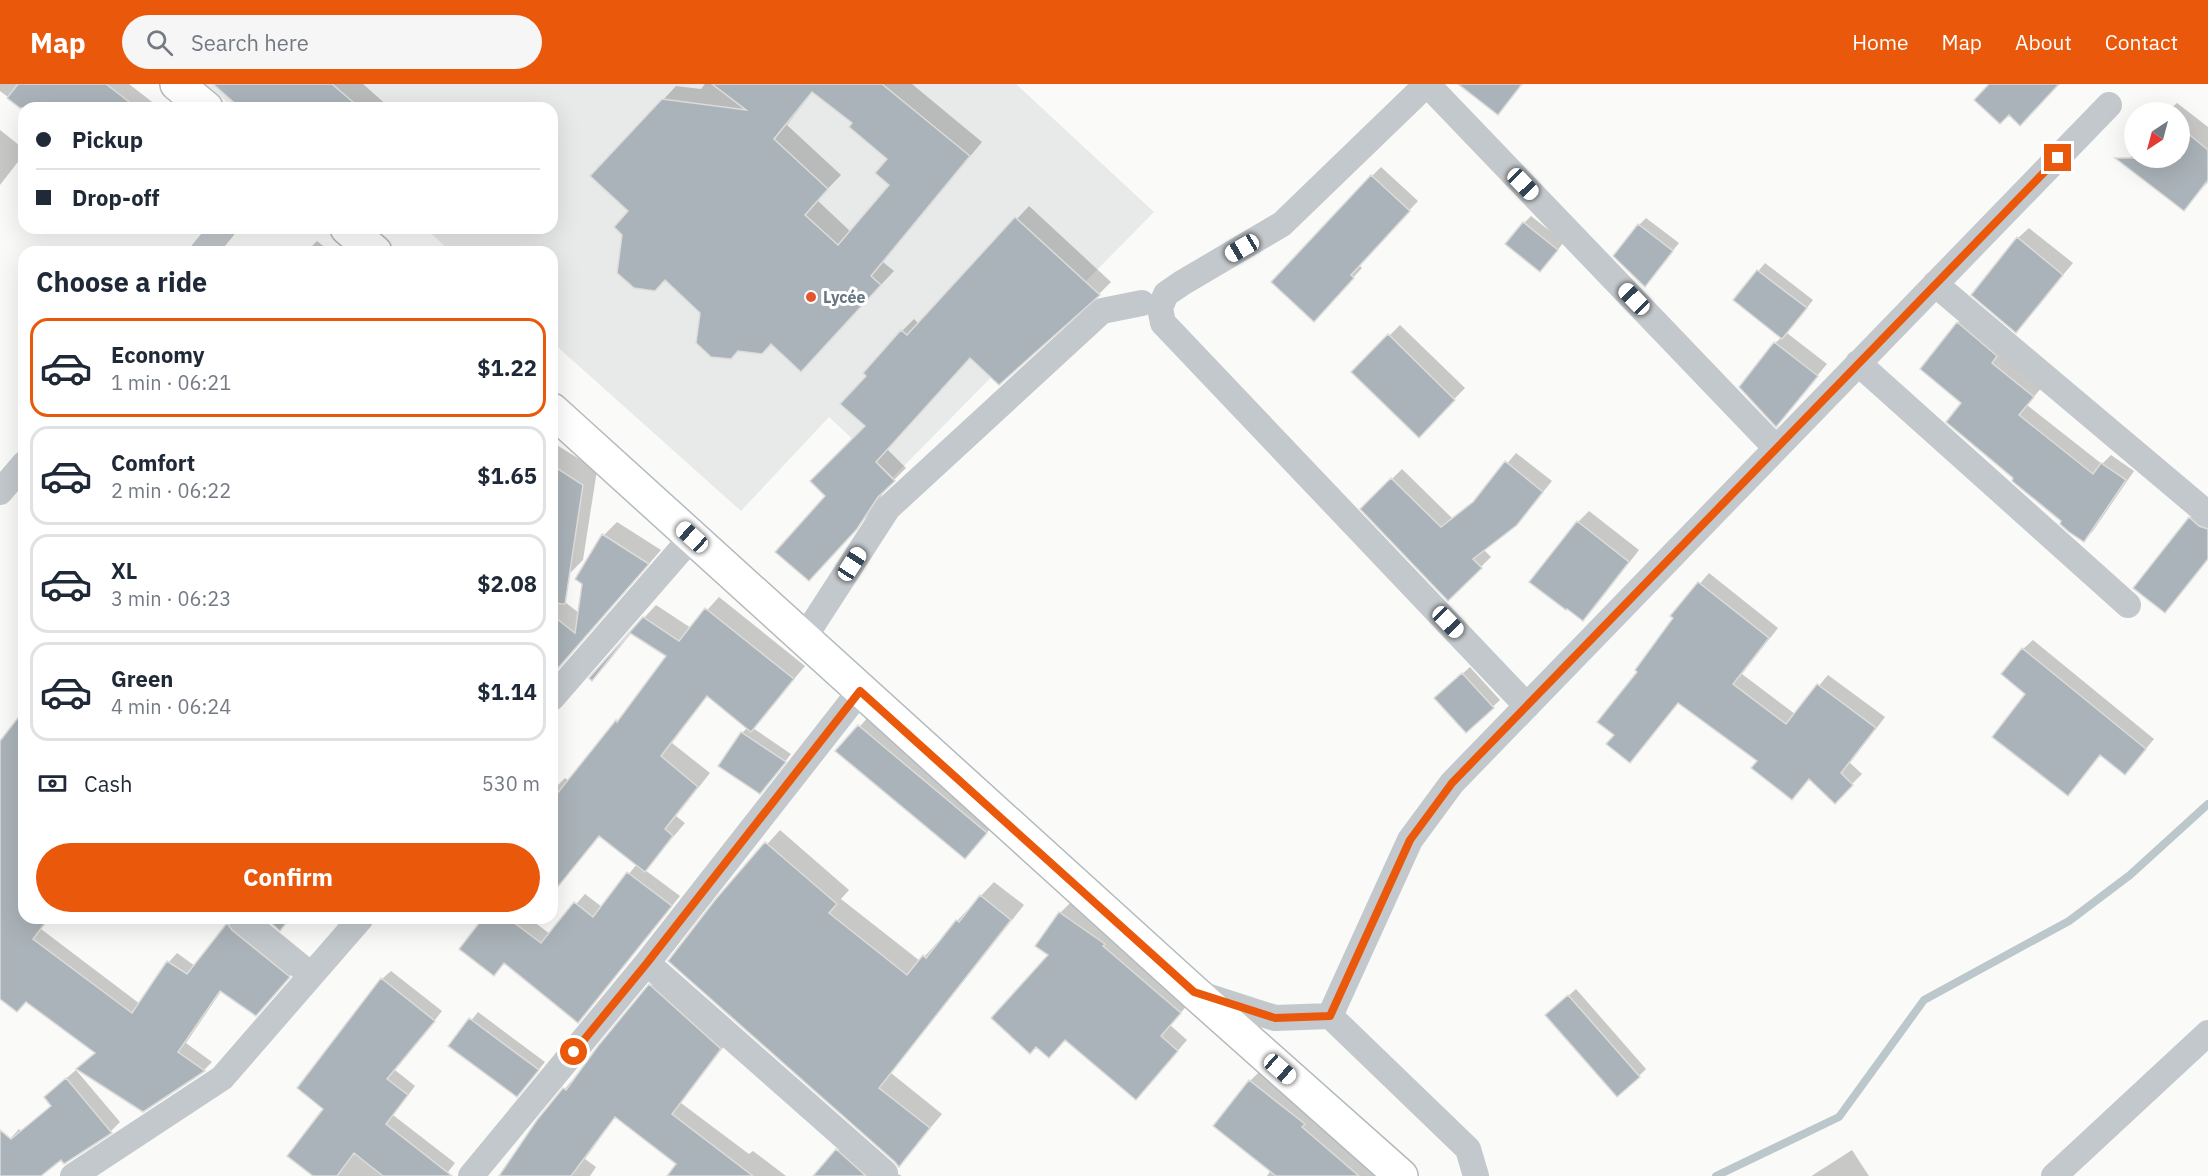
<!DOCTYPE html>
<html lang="en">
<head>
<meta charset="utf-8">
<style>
	:root { --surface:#fff; --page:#f6f6f7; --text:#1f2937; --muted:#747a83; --line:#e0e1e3; --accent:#ea580c }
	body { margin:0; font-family:"IBM Plex Sans",sans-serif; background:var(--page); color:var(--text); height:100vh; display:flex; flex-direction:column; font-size:22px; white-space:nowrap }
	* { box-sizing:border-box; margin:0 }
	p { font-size:20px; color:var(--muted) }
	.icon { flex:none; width:33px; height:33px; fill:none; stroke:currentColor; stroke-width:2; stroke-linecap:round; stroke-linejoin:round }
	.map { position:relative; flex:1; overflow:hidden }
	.drawer { position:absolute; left:18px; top:162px; width:540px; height:678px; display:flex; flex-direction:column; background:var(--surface); border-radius:18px; box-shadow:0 6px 24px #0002 }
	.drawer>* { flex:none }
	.hud { position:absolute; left:18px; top:18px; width:540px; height:132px; border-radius:18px; box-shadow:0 6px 24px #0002; display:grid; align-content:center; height:132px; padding:0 18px; background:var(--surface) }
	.needle { width:39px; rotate:216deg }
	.buttons { position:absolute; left:2124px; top:18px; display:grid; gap:12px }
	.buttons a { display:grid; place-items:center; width:66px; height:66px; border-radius:50%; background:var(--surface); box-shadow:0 6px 24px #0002; font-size:30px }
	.end { position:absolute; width:27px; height:27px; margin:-14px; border:8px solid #ea580c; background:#fff; box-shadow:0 0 0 3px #fff }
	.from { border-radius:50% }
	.car { position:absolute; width:18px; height:36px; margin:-18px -9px; border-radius:8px; box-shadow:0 0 4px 2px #0007; background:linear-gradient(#fff 24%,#345 0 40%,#fff 0 76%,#345 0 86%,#fff 0) }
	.hud b { display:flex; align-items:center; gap:21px; height:57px; font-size:22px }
	.hud b+b { border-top:2px solid var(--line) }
	.hud i { width:15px; height:15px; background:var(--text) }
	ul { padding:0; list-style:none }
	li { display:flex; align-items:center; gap:18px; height:99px; margin:0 12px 9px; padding:0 6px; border:3px solid var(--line); border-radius:18px }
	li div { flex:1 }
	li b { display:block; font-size:22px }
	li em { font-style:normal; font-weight:800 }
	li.selected { border-color:var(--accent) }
	li>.icon { width:54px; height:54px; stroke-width:1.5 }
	h2 { padding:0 18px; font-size:27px; line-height:72px }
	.pay { display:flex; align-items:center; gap:15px; height:66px; padding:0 18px; font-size:22px }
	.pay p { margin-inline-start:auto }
	.primary-button { display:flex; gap:12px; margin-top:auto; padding:12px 18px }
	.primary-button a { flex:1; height:69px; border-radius:36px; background:var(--accent); color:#fff; font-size:24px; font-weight:800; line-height:69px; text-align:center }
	header { display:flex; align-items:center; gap:36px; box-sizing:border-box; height:84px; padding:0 30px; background:var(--accent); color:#fff }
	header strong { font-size:28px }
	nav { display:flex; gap:33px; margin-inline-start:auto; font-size:21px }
	.search { width:420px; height:54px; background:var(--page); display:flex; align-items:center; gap:15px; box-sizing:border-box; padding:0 21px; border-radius:33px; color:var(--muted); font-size:22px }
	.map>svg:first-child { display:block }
	.built { fill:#e8e9e9 }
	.shadow { fill:#0003; fill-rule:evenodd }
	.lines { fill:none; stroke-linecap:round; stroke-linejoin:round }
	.stream { stroke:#bbc7cb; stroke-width:8 }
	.building { fill:#aab3b9; stroke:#dcdcda; stroke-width:1.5; fill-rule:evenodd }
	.secondary-casing { stroke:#b3babf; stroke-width:36 }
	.street { stroke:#c3c8cc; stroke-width:26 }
	.secondary { stroke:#fff; stroke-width:33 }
	.route { stroke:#ea580c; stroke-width:8 }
	.poi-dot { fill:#e4572e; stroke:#fff; stroke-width:2 }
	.labels { text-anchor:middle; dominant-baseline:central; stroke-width:6; stroke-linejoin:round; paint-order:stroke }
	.poi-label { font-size:16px; font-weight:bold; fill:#657683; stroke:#fff; text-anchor:start }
</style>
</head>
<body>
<header>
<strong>Map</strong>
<div class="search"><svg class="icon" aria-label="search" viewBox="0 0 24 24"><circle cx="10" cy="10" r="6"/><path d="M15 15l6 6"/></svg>Search here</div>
<nav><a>Home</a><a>Map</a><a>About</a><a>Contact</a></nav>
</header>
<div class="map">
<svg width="2208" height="1092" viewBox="0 0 2208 1092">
	<rect width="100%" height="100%" fill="#fafaf8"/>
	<path class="built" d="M 205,0 L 1016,0 L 1154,128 L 893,393 L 829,333 L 741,427 L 552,258 L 552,168 L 451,168 L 425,144 L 552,144 L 552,24 L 234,24 Z"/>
	<path class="shadow" d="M 0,0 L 129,0 L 160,24 L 24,25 L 0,7 Z
		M 215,0 L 363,0 L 390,24 L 242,24 Z
		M 705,0 L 912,0 L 982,58 L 883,178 L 894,187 L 814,272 L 702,228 L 630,127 L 663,16 L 676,2 L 701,5 ZM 813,7 L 854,39 L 889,74 L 891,100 L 851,148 L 817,116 L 841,91 L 787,41 Z
		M 2177,19 L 2208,43 L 2208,98 L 2184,125 L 2126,80 L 2134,69 L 2134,74 L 2180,74 L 2180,28 L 2167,28 Z
		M 0,46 L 24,65 L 24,70 L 0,101 Z
		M 1381,83 L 1418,117 L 1359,181 L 1362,184 L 1323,227 L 1372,92 Z
		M 1029,122 L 1111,198 L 1099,210 L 971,273 L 887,365 L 906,384 L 888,402 L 869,430 L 821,483 L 827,412 L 867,342 L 868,292 L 902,247 L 914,235 L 919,240 Z
		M 1531,132 L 1564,158 L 1547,179 L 1524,139 Z
		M 1646,134 L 1679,159 L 1645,201 L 1639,141 Z
		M 2029,144 L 2073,179 L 2016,247 L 2018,154 Z
		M 317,157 L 331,168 L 306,168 Z
		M 1765,179 L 1813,216 L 1787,249 L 1827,280 L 1776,341 L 1775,259 L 1782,253 L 1735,216 Z
		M 1967,230 L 2042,303 L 2027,321 L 2102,380 L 2111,371 L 2134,387 L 2093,447 L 2084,456 L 2015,394 L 1963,319 L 1958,239 Z
		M 1400,241 L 1465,304 L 1419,351 L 1353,288 Z
		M 552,358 L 597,386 L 583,476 L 569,490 L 552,477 Z
		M 1516,369 L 1552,397 L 1526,429 L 1483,465 L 1491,473 L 1448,515 L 1362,425 L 1402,385 L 1452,434 L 1479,413 Z
		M 2199,425 L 2208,432 L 2208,475 L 2165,527 L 2190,434 Z
		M 1589,427 L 1639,466 L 1594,524 L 1583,535 L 1578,438 Z
		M 617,438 L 661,466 L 552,592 L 552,508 L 579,529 L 583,499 L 577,495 L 604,451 Z
		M 1709,489 L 1778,544 L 1742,590 L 1795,630 L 1828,591 L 1885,633 L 1850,679 L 1862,690 L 1835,717 L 1810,694 L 1792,714 L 1759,677 L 1679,618 L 1630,677 L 1616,651 L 1639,587 L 1675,534 L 1672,532 Z
		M 719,513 L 805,582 L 753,644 L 791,670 L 767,701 L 742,649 L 748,643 L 708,611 L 672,659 L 710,689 L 676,732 L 685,739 L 645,786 L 680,812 L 578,937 L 505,878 L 494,890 L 485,834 L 529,834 L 550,850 L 585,810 L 602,823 L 637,780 L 600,751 L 561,797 L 552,790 L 552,707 L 565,694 L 569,697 L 628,626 L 668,572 L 632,548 L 605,582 L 591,594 L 644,534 L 656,521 L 691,544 Z
		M 2033,556 L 2154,655 L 2134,679 L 2101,670 L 2068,710 L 2027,609 L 2023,565 Z
		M 1470,583 L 1500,616 L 1467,647 L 1443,607 Z
		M 24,628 L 24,834 L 49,834 L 41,845 L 140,920 L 169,878 L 177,869 L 195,882 L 235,834 L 297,884 L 264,921 L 222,906 L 186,959 L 212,978 L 204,986 L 96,969 L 27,917 L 0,913 L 0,659 Z
		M 870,631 L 997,737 L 975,762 L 838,667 Z
		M 780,746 L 849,806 L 841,815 L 920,877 L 937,859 L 939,860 L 957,837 L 994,798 L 1024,821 L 891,989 L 942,1030 L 899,1081 L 716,817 Z
		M 1070,819 L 1114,849 L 1190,918 L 1170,941 L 1187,956 L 1146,1004 L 1050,871 L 1060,829 Z
		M 391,887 L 442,927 L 395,986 L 415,1002 L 393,1031 L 455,1079 L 445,1092 L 315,1092 L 325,1024 L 382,895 Z
		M 660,891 L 731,953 L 681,1019 L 749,1070 L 753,1067 L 786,1092 L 670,1092 L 678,1080 L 616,1032 L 585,1075 L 596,1083 L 590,1092 L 501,1092 L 538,1037 Z
		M 1576,905 L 1646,985 L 1639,992 L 1555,924 Z
		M 478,928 L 545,978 L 524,1004 L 451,962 Z
		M 76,986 L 120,1038 L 111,1047 L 65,1078 L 61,1073 L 39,1092 L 0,1092 L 0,1066 L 19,1045 L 21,1047 L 52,1021 L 55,1004 Z
		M 1260,987 L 1378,1092 L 1267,1092 L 1271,1086 L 1250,997 Z
		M 851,1052 L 890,1086 L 902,1092 L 815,1092 Z
		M 1852,1066 L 1869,1092 L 1812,1092 L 1813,1091 Z"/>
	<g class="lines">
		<path class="stream" d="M 1716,1092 L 1839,1033 L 1924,916 L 2069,837 L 2130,791 L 2208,720"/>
	</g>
	<path class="building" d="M 18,0 L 106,0 L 137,24 L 20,24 L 7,14 Z
		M 213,0 L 332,0 L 360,24 L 240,24 Z
		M 712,0 L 882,0 L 970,72 L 871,192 L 881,201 L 801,288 L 771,260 L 762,270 L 738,267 L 731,275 L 711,273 L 696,259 L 700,229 L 665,196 L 655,207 L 634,204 L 617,189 L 622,151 L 614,143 L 628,127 L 590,92 L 662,15 L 746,26 ZM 812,8 L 852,39 L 849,43 L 887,75 L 875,89 L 889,101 L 838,161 L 805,131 L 828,105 L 774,55 Z
		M 1458,0 L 1522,0 L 1498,31 Z
		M 1989,0 L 2059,0 L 2020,42 L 2009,31 L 2000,40 L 1974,16 Z
		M 2180,43 L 2208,66 L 2208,96 L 2184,127 L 2115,74 L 2180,74 Z
		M 1371,91 L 1410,127 L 1351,191 L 1354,194 L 1314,238 L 1271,198 Z
		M 1015,133 L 1100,211 L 999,301 L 970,274 L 876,378 L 895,397 L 878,413 L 857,445 L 809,497 L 775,468 L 825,412 L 810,397 L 865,342 L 840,320 L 866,292 L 863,289 L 901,246 L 907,251 Z
		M 1523,138 L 1558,166 L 1540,188 L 1505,160 Z
		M 1638,140 L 1673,167 L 1645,203 L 1613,172 Z
		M 2017,153 L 2063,191 L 2016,249 L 1971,211 Z
		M 1757,186 L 1807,224 L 1782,255 L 1733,216 Z
		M 1957,238 L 1997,272 L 1992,279 L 2034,313 L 2019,331 L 2093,390 L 2101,379 L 2126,396 L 2084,458 L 2069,448 L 2060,440 L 2061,437 L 2012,397 L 2013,394 L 1946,338 L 1961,319 L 1920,285 Z
		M 1388,250 L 1455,316 L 1419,354 L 1351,288 Z
		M 1774,258 L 1818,292 L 1776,343 L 1739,303 Z
		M 1505,377 L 1543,408 L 1517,441 L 1473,475 L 1482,484 L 1448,517 L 1360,425 L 1391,394 L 1441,443 L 1473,418 Z
		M 552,381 L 583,401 L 565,520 L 552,519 Z
		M 2189,433 L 2199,442 L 2208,445 L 2208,475 L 2165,529 L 2133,504 Z
		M 1577,437 L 1629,478 L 1583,537 L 1567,525 L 1566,526 L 1529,498 Z
		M 602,450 L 649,480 L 552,591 L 552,531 L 575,549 L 582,500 L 575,495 Z
		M 1698,498 L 1769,554 L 1733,600 L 1786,640 L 1817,600 L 1876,644 L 1841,689 L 1853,701 L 1835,720 L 1809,695 L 1792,716 L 1751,684 L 1757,677 L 1678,619 L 1630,679 L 1606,660 L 1614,651 L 1597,638 L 1637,588 L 1635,586 L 1673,534 L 1670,532 Z
		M 705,524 L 794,595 L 751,648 L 707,612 L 661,672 L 698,703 L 665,745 L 673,752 L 645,788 L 599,752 L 552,810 L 552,716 L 616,636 L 617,638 L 666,572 L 630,549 L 592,597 L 589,594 L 643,533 L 679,557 Z
		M 2022,564 L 2146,665 L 2125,691 L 2100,671 L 2068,712 L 1992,653 L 2025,610 L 2001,590 Z
		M 1462,589 L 1494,624 L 1466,649 L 1434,614 Z
		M 24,626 L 24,834 L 49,834 L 33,855 L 132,929 L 167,877 L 187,890 L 227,839 L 232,846 L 290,893 L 256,932 L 220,907 L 178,968 L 205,987 L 143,1028 L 76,985 L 95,969 L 26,918 L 17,928 L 0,915 L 0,657 Z
		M 858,641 L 987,749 L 965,775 L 835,667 Z
		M 741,648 L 786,678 L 760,710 L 718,682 Z
		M 765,758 L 837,820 L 829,829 L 907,891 L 923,871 L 926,874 L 956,836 L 959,838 L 980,811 L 1011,836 L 879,1004 L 930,1044 L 899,1083 L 895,1078 L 668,877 L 715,816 Z
		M 627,788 L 672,822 L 578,939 L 504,879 L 494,892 L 459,865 L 483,834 L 508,834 L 541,859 L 574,818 L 593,833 Z
		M 1059,828 L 1105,860 L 1103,862 L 1181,929 L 1161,952 L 1178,967 L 1136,1016 L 1065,956 L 1049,974 L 1036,963 L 1030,970 L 991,934 L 1048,871 L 1035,862 Z
		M 265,834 L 290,834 L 280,847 Z
		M 381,894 L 435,937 L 387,995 L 408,1011 L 386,1040 L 452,1092 L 383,1092 L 354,1069 L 337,1092 L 313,1092 L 287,1072 L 323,1025 L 297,1004 Z
		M 649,900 L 721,965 L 672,1030 L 753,1092 L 667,1092 L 676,1080 L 615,1033 L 571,1092 L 499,1092 L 537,1036 L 563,1004 L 566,1006 L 598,962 Z
		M 1568,911 L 1640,993 L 1617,1013 L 1545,931 Z
		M 469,934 L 539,986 L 517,1013 L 448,962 Z
		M 66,994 L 112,1049 L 64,1080 L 61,1076 L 41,1092 L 0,1092 L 0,1046 L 11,1055 L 51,1022 L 44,1013 Z
		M 1249,996 L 1305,1040 L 1302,1043 L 1359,1092 L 1276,1092 L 1213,1042 Z
		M 836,1065 L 866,1092 L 813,1092 Z"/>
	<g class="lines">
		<g class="secondary-casing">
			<path id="secondary" d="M 177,0 L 206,24
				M 347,144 L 375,168
				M 552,326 L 1194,908 L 1401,1092"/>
		</g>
		<path class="street" d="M 203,168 L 223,144
			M 1935,200 L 2208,430
			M 1858,279 L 2128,521
			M 0,408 L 24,380
			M 804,554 L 888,424 L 1102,227 L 1142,219
			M 552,614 L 692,453
			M 1527,622 L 1163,239 L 1160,224 L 1166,210 L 1182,199 L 1282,140 L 1427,0 L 1776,364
			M 241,834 L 311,891
			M 647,879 L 885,1089
			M 1200,910 L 1275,934 L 1330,932 L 1468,1065 L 1476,1092
			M 1330,932 L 1410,756 L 1452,699 L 2109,21
			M 73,1092 L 222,994 L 361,834
			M 471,1092 L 647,879 L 860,607
			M 2054,1092 L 2208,949"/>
		<use href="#secondary" class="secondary"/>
	</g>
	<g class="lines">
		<path class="route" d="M 574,968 L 647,879 L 860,607 L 1194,908 L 1275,934 L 1330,932 L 1410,756 L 1452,699 L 2058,74"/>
	</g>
	<circle class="poi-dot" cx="811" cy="213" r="6"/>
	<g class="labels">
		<g class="poi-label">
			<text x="823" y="213">Lycée</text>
		</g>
	</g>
</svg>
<div class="buttons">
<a><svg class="needle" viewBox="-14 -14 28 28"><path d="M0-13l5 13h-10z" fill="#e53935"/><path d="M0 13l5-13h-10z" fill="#747a83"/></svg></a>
</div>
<i class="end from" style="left:574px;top:968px"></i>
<i class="end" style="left:2058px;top:74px"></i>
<i class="car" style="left:1523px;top:100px;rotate:136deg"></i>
<i class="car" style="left:1242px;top:164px;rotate:240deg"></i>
<i class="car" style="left:1634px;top:215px;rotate:316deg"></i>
<i class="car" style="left:692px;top:453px;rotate:312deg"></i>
<i class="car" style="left:852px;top:480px;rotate:33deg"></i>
<i class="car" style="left:1448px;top:538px;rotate:136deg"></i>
<i class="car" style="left:1280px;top:985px;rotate:131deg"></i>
<div class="hud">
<b><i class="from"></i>Pickup</b>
<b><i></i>Drop-off</b>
</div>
<section class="drawer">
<h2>Choose a ride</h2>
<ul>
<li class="selected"><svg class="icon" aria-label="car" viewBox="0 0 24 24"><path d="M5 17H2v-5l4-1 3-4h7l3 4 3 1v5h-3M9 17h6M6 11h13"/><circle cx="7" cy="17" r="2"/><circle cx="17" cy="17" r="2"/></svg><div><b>Economy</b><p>1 min · 06:21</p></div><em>$1.22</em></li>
<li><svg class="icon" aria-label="car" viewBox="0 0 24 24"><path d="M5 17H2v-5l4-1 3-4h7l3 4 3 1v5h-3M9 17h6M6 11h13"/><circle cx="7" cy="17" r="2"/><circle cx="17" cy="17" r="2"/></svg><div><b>Comfort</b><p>2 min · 06:22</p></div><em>$1.65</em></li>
<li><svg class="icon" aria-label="car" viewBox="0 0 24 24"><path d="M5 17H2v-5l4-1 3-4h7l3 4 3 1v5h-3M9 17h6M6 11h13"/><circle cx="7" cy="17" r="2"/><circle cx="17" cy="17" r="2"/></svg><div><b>XL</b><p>3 min · 06:23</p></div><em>$2.08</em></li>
<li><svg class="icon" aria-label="car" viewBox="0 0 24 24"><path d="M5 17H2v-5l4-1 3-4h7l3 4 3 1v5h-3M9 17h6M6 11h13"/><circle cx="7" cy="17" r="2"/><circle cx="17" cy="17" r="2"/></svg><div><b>Green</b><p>4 min · 06:24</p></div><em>$1.14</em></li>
</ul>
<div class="pay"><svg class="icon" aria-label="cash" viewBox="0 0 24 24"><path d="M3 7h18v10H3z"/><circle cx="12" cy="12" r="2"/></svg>Cash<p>530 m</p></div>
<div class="primary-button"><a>Confirm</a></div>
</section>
</div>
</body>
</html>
